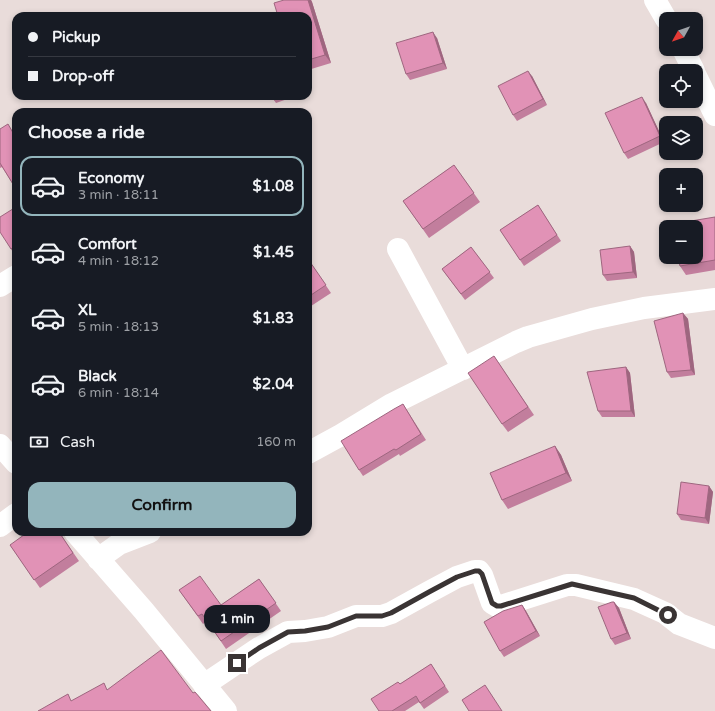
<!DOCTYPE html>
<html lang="en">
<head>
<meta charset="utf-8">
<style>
	:root { --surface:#171b24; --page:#242831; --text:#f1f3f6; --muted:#9ea1a6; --line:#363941; --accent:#93b5bc }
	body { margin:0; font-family:"Varela Round",sans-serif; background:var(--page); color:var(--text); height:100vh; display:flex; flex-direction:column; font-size:15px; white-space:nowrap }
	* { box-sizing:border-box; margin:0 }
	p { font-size:13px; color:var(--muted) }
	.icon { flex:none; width:22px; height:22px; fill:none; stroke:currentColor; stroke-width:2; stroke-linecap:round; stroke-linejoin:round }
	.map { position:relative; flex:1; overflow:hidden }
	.side { position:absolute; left:12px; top:108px; width:300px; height:428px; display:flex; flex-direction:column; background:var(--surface); border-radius:12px; box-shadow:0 2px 6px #0003 }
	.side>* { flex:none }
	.hud { position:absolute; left:12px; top:12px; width:300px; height:88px; border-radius:12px; box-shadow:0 2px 6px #0003; display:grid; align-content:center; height:88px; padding:0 16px; background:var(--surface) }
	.needle { width:26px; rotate:230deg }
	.tools { position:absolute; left:659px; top:12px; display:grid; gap:8px }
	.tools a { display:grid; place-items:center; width:44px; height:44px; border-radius:8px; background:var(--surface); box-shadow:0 2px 6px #0003; font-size:20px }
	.end { position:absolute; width:18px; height:18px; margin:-9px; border:5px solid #3a3434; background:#fff; box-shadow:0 0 0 2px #fff }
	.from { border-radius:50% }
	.bubble { position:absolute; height:28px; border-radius:12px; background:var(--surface); box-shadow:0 2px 6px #0003; font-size:13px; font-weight:700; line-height:28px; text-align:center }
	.hud b { display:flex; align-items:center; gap:14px; height:38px; font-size:15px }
	.hud b+b { border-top:1px solid var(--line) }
	.hud i { width:10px; height:10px; background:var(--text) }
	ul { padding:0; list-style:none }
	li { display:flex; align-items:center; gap:12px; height:60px; margin:0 8px 6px; padding:0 8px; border:2px solid transparent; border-radius:12px }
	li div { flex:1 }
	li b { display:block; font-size:15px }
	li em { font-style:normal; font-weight:700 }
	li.current { border-color:var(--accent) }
	li>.icon { width:36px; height:36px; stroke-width:1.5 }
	h2 { padding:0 16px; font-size:18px; line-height:48px }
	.pay { display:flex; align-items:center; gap:10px; height:44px; padding:0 16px; font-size:15px }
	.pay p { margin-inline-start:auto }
	.cta { display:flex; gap:8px; margin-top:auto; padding:8px 16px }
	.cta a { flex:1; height:46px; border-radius:12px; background:var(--accent); color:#111; font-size:16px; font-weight:700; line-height:46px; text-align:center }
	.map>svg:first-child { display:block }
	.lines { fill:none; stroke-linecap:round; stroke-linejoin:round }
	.minor { stroke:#fff; stroke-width:22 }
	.wall { fill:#c27e9d }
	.shaded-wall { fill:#9e667f }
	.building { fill:#e192b6; stroke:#9e667f }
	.route { stroke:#3a3434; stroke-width:5 }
</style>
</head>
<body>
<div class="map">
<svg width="715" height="711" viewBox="0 0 715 711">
	<rect width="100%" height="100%" fill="#e9dcda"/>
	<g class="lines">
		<path class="minor" d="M 655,0 L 666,19
			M 683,49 L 694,71
			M 696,76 L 715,115
			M 398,249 L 463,369
			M 0,286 L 16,276
			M 0,445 L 16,463
			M 308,453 L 341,435 L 392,404 L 516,342 L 528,337 L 592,319 L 644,308 L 715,299
			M 0,526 L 16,514
			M 75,532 L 144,611 L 226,711
			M 98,559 L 119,544 L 150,532
			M 204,685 L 259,648 L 288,632 L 305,631 L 328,627 L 356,616 L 382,616 L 391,613 L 429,592 L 457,577 L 475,571 L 479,571 L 482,575 L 492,603 L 497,606 L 501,606 L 567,585 L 576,585 L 634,599 L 665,613 L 679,624 L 715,638"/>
	</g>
	<path class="wall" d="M 284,0 L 311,0 L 312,2 L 331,63 L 308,70 L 308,16 Z
		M 437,38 L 447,69 L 410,80 L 406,74 Z
		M 532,76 L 547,105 L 517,121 L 513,115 Z
		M 273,96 L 296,96 L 276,103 L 274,100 Z
		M 646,103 L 664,142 L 628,159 L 624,153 Z
		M 0,129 L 11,130 L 16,137 L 16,189 L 2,167 L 0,168 Z
		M 454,165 L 480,202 L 429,238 L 403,201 Z
		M 538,205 L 561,241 L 524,266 L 500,230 Z
		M 16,207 L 16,253 L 14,254 L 11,249 Z
		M 715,217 L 715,270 L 686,275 L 680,266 Z
		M 630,246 L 634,252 L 637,278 L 607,281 L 603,275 Z
		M 471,247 L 494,278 L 465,300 L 442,269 Z
		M 308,259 L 331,293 L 308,308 Z
		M 683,313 L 688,319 L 695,375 L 671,378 L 667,372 Z
		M 494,356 L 534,415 L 508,432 L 502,424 Z
		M 626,367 L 630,373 L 635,417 L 602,417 L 598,411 Z
		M 403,404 L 426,440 L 400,456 L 399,454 L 363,476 L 359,470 Z
		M 555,446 L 561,455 L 572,481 L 508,509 L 502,500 Z
		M 709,486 L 713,492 L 709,524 L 681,520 L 677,514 Z
		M 59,532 L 79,561 L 40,588 L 10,545 Z
		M 259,579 L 281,611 L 226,649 L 207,621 L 203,624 L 179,590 L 221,605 Z
		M 614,602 L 619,608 L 631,639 L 615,645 L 611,639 Z
		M 522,605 L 526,611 L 540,636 L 504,657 L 500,651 Z
		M 431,664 L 449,692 L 424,709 L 419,702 L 405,711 L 379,711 L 400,684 Z"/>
	<path class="shaded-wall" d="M 308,0 L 311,0 L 312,2 L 331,63 L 325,55 Z
		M 433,32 L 437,38 L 447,69 L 443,63 Z
		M 528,71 L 532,76 L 547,105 L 543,99 Z
		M 642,97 L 646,103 L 664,142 L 660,136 Z
		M 630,246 L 634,252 L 637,278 L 633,272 Z
		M 683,313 L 688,319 L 695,375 L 691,370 Z
		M 626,367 L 630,373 L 635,417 L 631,411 Z
		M 555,446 L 561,455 L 572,481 L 566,473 Z
		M 709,486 L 713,492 L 709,524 L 705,518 Z
		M 614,602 L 619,608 L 631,639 L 627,633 Z
		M 522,605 L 526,611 L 540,636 L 536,631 Z"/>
	<path class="building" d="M 284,0 L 308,0 L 325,55 L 308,60 L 308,16 L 278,16 L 274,3 Z
		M 433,32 L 443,63 L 406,74 L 396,43 Z
		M 528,71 L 543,99 L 513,115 L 498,86 Z
		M 273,96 L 286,96 L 274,100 Z
		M 642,97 L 660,136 L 624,153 L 605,113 Z
		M 8,124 L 16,138 L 16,152 L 13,154 L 16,159 L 16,189 L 0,163 L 0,129 Z
		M 454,165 L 474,193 L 423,229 L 403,201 Z
		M 538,205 L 557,235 L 520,260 L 500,230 Z
		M 16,207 L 16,246 L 11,249 L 0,232 L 0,217 Z
		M 715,217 L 715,260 L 680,266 L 678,257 L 696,257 L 696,227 L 673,227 L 673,224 Z
		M 630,246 L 633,272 L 603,275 L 600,250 Z
		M 471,247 L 490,272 L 461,294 L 442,269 Z
		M 308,259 L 326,285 L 308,297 Z
		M 683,313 L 691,370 L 667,372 L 654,321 Z
		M 494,356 L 528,407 L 502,424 L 468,373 Z
		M 626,367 L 631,411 L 598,411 L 587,372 Z
		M 403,404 L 421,434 L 396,450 L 394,449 L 359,470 L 341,441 L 394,409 Z
		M 555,446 L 566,473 L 502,500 L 490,473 Z
		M 681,482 L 709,486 L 705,518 L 677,514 Z
		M 28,532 L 59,532 L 73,553 L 34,580 L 10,545 Z
		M 200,576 L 221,605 L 259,579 L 276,603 L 221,641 L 202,614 L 198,616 L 179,590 Z
		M 612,602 L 614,602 L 627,633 L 611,639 L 598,607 Z
		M 522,605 L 536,631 L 500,651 L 484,622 L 503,611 Z
		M 161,650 L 193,693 L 195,692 L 211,711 L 38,711 L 68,694 L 71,701 L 104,683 L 107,690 Z
		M 431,664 L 445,686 L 420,703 L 416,696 L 392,711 L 379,711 L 371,699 L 398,682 L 400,684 Z
		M 485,685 L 502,711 L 469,711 L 462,700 Z"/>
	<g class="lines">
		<path class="route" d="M 237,663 L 259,648 L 288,632 L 305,631 L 328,627 L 356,616 L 382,616 L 391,613 L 429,592 L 457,577 L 475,571 L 479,571 L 482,574 L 492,603 L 497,606 L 501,606 L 572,584 L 634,598 L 668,615"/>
	</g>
</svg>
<div class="tools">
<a><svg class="needle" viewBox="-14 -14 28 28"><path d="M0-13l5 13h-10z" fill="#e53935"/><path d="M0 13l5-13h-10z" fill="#9ea1a6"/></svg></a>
<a><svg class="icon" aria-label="locate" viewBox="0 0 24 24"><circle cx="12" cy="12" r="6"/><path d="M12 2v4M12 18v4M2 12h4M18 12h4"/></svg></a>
<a><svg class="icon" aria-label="layers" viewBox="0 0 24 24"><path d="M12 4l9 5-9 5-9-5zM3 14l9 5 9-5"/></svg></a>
<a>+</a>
<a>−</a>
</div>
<i class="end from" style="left:668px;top:615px"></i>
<i class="end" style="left:237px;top:663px"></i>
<div class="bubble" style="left:204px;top:605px;width:66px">1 min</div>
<div class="hud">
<b><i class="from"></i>Pickup</b>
<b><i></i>Drop-off</b>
</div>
<section class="side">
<h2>Choose a ride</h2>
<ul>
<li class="current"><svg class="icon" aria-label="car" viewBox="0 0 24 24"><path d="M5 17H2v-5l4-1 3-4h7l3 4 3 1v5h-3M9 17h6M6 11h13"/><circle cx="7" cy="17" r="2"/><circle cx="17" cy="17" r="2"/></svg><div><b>Economy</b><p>3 min · 18:11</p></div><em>$1.08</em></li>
<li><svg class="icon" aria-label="car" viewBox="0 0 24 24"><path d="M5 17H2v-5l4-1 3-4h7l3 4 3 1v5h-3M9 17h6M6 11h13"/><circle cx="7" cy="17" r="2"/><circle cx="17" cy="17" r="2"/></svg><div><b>Comfort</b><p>4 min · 18:12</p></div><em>$1.45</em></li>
<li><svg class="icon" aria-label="car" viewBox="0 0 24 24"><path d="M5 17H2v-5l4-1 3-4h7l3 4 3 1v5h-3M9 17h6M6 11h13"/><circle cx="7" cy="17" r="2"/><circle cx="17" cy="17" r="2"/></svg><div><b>XL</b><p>5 min · 18:13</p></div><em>$1.83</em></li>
<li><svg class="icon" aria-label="car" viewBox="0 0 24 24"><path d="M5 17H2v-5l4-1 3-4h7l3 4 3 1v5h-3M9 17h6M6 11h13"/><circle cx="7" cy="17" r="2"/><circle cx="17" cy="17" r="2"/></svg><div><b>Black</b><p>6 min · 18:14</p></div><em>$2.04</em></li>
</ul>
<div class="pay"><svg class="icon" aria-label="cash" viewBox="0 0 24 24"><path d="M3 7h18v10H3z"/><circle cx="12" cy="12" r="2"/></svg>Cash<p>160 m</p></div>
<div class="cta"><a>Confirm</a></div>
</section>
</div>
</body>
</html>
